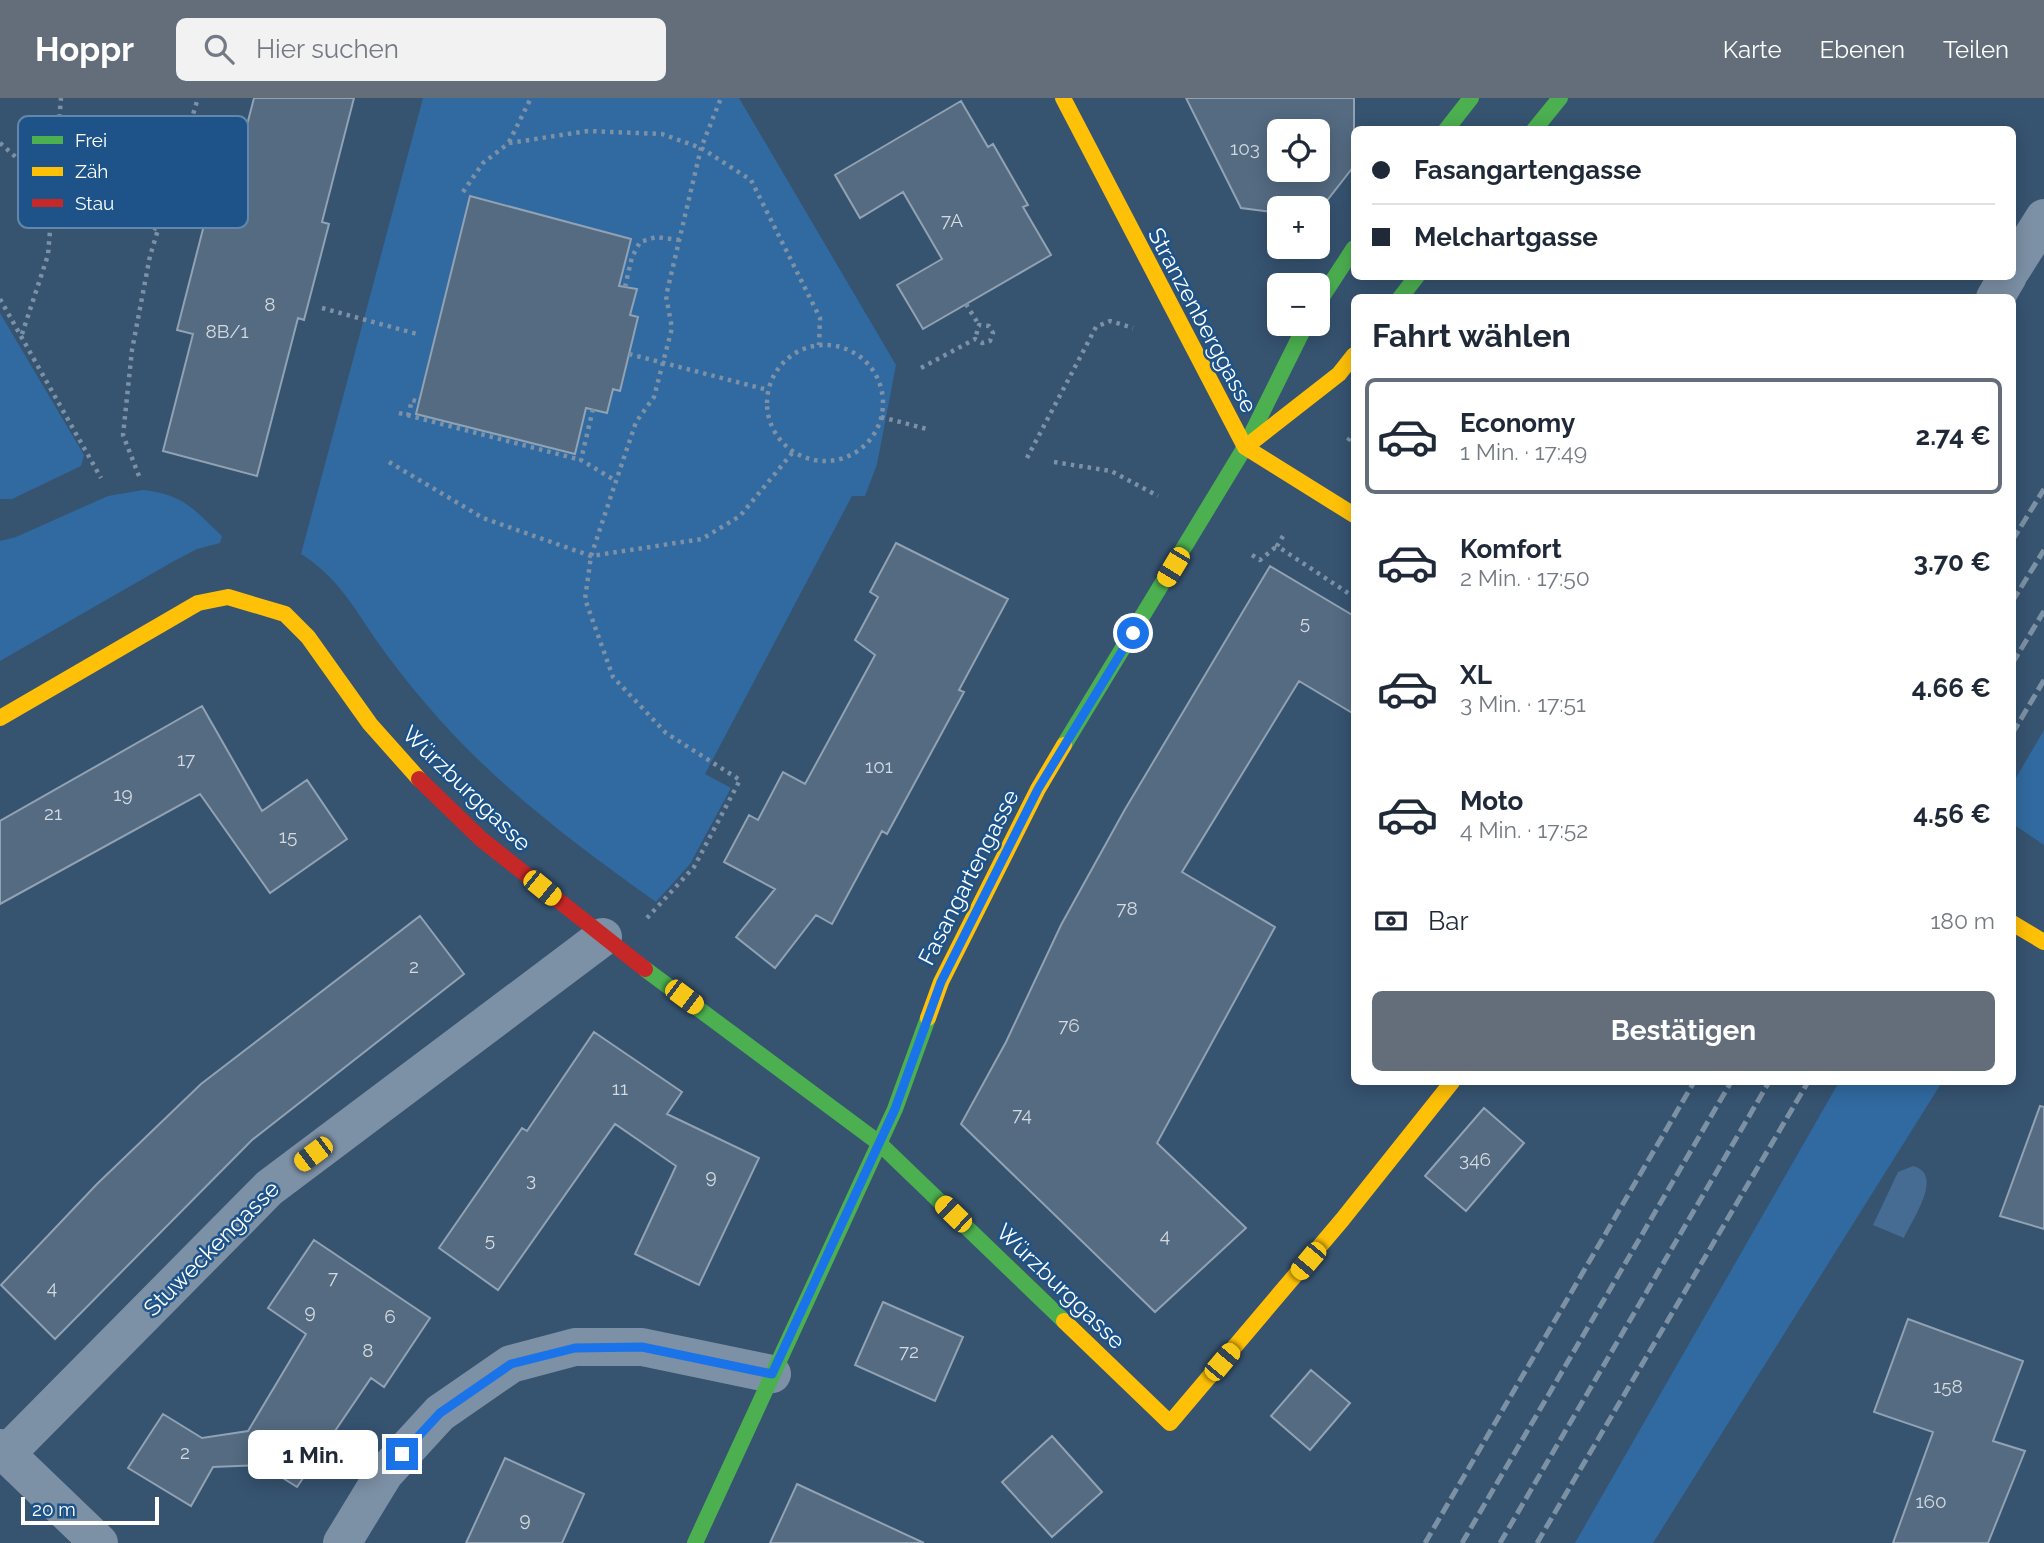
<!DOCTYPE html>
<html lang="de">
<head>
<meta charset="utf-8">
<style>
	:root { --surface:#fff; --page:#f2f2f3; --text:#1f2937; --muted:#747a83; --line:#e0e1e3; --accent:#646e7a }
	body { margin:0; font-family:Raleway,sans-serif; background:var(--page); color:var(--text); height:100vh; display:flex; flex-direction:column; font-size:26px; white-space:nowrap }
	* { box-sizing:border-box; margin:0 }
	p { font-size:23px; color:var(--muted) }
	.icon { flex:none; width:38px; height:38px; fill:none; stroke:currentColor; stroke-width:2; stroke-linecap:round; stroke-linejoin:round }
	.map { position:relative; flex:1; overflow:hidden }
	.sheet { position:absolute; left:1351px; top:196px; width:665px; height:791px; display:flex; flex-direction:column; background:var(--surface); border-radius:10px; box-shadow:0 4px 18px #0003 }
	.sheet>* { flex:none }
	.banner { position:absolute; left:1351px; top:28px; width:665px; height:154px; border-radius:10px; box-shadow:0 4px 18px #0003; display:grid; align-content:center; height:154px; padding:0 21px; background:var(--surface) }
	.buttons { position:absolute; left:1267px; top:21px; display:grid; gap:14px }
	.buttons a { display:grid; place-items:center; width:63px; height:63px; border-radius:10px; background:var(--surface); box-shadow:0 4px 18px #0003; font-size:35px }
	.scale { position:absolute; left:21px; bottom:18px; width:138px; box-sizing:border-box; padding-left:7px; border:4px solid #fff; border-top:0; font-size:19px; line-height:24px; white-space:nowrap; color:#fff; -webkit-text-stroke:5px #1d5389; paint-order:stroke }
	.end { position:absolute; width:32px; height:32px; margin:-16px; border:9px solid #1a73e8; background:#fff; box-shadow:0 0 0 4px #fff }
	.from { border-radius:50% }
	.bubble { position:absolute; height:49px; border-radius:10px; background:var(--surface); box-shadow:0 4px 18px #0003; font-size:23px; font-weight:700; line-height:49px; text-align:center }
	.car { position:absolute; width:21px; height:42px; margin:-21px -10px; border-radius:9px; box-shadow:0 0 5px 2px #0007; background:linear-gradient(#f5c518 24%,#345 0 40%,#f5c518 0 76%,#345 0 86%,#f5c518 0) }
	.banner b { display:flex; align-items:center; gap:24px; height:66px; font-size:26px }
	.banner b+b { border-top:2px solid var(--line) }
	.banner i { width:18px; height:18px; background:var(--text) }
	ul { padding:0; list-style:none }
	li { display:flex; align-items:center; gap:21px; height:116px; margin:0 14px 10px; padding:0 7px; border:4px solid transparent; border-radius:10px }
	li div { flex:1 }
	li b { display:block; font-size:26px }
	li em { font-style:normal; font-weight:700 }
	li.on { border-color:var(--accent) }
	li>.icon { width:63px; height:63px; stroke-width:1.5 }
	h2 { padding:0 21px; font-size:32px; line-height:84px }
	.pay { display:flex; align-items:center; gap:18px; height:77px; padding:0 21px; font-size:26px }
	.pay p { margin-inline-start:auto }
	.action { display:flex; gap:14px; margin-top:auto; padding:14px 21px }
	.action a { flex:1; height:80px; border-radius:10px; background:var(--accent); color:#fff; font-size:28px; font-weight:700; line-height:80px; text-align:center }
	header { display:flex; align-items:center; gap:42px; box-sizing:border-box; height:98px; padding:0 35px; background:var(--accent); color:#fff }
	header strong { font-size:33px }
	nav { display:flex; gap:38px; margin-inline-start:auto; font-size:24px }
	.search { width:490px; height:63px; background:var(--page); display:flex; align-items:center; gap:18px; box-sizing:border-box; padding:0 24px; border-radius:10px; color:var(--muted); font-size:26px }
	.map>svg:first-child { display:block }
	.green { fill:#316aa0 }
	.water { fill:#466c93 }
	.building { fill:#546b82; stroke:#91a2b3; stroke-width:2; fill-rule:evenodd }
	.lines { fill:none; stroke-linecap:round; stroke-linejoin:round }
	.path { stroke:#7d91a6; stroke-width:4.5; stroke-dasharray:3.5 5; stroke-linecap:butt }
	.street { stroke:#7d91a6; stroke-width:38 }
	.fast { stroke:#4caf50; stroke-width:16 }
	.slow { stroke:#ffc107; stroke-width:16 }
	.jam { stroke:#c62828; stroke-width:16 }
	.rail { stroke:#7d91a4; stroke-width:5; stroke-dasharray:12 5; stroke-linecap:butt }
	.route { stroke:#1a73e8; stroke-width:9 }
	.labels { text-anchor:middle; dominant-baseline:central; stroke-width:5; stroke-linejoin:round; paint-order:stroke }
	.number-label { font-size:19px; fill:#d4dae0 }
	.street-label { font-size:23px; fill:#fff; stroke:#1d5389 }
	.key { fill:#1d5389; stroke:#6187ac; stroke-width:2 }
	.key-label { font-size:19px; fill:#fff }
</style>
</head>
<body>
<header>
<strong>Hoppr</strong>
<div class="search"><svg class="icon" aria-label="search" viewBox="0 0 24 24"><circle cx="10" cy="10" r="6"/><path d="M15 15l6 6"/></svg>Hier suchen</div>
<nav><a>Karte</a><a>Ebenen</a><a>Teilen</a></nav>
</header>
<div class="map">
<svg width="2044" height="1445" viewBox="0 0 2044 1445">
	<rect width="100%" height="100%" fill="#365370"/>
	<path class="green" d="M 423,0 L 739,0 L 896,267 L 877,366 L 865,398 L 852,398 L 705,676 L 731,690 L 690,766 L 656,804 C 572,744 493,685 426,606 C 408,585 390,562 374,539 C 352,506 335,477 301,456 Z
		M 0,215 L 84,357 L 81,368 L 12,401 L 0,401 Z
		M 143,392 C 185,397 193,411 222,438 L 220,445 L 197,451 L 174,463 L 0,563 L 0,443 L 16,439 L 108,398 Z
		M 2044,632 L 2044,747 L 2013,726 L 2013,685 Z
		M 1839,984 L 1942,984 L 1653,1445 L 1575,1445 Z"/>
	<path class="water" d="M 1913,1068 C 1945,1076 1912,1122 1904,1140 L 1873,1127 L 1898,1074 Z"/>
	<path class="building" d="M 254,0 L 354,0 L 322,124 L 329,126 L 304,222 L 298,220 L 257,378 L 163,353 L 193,236 L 177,232 L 212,96 L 228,100 Z
		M 1186,0 L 1354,0 L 1354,68 L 1318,114 L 1318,110 L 1279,110 L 1279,115 L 1241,110 ZM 1279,33 L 1318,33 L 1318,72 L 1279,72 Z
		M 961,3 L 988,49 L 993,46 L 1028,107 L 1023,109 L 1051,157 L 923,231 L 897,187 L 942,161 L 903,94 L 860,120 L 835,77 Z
		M 470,98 L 631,141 L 619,188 L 637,191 L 630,217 L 638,219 L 620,293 L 613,291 L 607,315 L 586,310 L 575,356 L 416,316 Z
		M 896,445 L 1008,501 L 959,592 L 964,594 L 887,736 L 882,733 L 832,826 L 816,817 L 775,870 L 736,839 L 775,791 L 724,764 L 749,717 L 758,722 L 783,674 L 805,686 L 875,557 L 855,542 L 878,499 L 870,494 Z
		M 1270,468 L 1354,518 L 1354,616 L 1299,583 L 1182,774 L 1275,829 L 1157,1045 L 1246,1130 L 1155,1214 L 961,1026 L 1006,944 L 1061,827 L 1124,713 Z
		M 202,608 L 262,713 L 307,682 L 347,741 L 270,795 L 200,696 L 0,806 L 0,723 Z
		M 420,818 L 464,876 L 252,1042 L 55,1241 L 1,1187 L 97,1086 L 201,986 Z
		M 594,934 L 682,994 L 667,1016 L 759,1060 L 699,1187 L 635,1156 L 676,1068 L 615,1026 L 498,1192 L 439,1150 L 522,1030 L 527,1033 Z
		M 2040,1008 L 2044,1009 L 2044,1131 L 2000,1118 Z
		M 1484,1010 L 1524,1045 L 1466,1113 L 1425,1078 Z
		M 314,1142 L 430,1220 L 384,1289 L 371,1280 L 297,1389 L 262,1367 L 213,1369 L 191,1408 L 128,1370 L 163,1316 L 202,1340 L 248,1333 L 306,1236 L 268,1210 Z
		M 883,1204 L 963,1239 L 935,1303 L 855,1267 Z
		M 1908,1221 L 2023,1263 L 1993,1343 L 2025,1353 L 1988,1445 L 1893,1445 L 1933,1334 L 1874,1314 Z
		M 1311,1272 L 1350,1305 L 1310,1352 L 1271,1318 Z
		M 1052,1338 L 1102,1394 L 1052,1439 L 1002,1384 Z
		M 505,1360 L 584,1396 L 562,1445 L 466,1445 Z
		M 797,1386 L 924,1445 L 770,1445 Z"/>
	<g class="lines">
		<path class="path" d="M 509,44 L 531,0
			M 0,45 L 55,94 L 111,117 L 157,131
			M 463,94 L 483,65 L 509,45 L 588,33 L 662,36 L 701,50 L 751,82 L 820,220 L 819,247
			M 625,189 L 632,159 L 640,144 L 656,139 L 680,142
			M 0,201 L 101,380
			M 966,206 L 979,227
			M 322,210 L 417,236
			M 22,236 L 48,157 L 61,0
			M767 305a58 58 0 1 1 116 0a58 58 0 1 1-116 0Z
			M 629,256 L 768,292
			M 921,270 L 975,241 L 982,245 L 990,243 L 993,235 L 989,228 L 979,227 L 975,241
			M 593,311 L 581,362 L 616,383
			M 399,315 L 581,362
			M 408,318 L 412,302 L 419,304
			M 881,319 L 927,331
			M 1348,343 L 1354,333
			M 1027,360 L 1096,229 L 1110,223 L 1133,230
			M 389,364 L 483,420 L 591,458 L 702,441 L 740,418 L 793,354
			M 1054,364 L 1111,373 L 1158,398
			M 139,378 L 123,337 L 132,252 L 150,158 L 198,0
			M 1283,438 L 1277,448 L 1354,499
			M 1252,457 L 1260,462 L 1277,448
			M 647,820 L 694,769 L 740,682 L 666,635 L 613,579 L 585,501 L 591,458 L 616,383 L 636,324 L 654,299 L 672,230 L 666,198 L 701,50 L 721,0"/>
		<path class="street" d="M 2012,171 L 2044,120
			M 1995,200 L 2008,178
			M 0,1350 L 99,1445
			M 6,1356 L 269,1090 L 603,839
			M 342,1445 L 384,1376 L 440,1315 L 511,1266 L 575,1249 L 642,1249 L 772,1276"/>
		<path class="fast" d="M 1446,32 L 1471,0
			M 1534,32 L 1560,0
			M 1400,200 L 1417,178
			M 1318,205 L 1354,150
			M 1064,647 L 1245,349 L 1306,226
			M 645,871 L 879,1045 L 1064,1223
			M 695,1445 L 895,1011 L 928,920"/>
		<path class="slow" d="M 1063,0 L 1245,349 L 1354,417
			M 1252,344 L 1339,276 L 1354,257
			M 0,620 L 198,505 L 228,499 L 285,516 L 308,539 L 370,626 L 419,681
			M 2012,825 L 2044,844
			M 928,920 L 941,884 L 1038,691 L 1064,647
			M 1064,1223 L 1170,1325 L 1342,1122 L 1452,984"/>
		<path class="jam" d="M 419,681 L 481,741 L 645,871"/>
		<path class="rail" d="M 2012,443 L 2044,391
			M 2012,504 L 2044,452
			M 2012,566 L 2044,513
			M 2012,636 L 2044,582
			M 1425,1445 L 1694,984
			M 1462,1445 L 1731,984
			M 1500,1445 L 1769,984
			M 1537,1445 L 1808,984"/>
	</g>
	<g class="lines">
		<path class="route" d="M 402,1356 L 440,1315 L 511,1266 L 575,1250 L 642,1249 L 772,1276 L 895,1011 L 941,884 L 1038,691 L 1133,535"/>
	</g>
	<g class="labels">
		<g class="number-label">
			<text x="1245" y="50">103</text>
			<text x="952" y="122">7A</text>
			<text x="270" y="206">8</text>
			<text x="227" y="233">8B/1</text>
			<text x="1305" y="524">5</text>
			<text x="186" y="661">17</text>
			<text x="879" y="668">101</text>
			<text x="123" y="696">19</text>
			<text x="53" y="715">21</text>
			<text x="288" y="738">15</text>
			<text x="1127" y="810">78</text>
			<text x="414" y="868">2</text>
			<text x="1069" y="927">76</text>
			<text x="620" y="990">11</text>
			<text x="1022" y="1016">74</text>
			<text x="1475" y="1061">346</text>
			<text x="711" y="1078">9</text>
			<text x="531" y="1081">3</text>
			<text x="1165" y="1137">4</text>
			<text x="490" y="1141">5</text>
			<text x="333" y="1179">7</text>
			<text x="52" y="1189">4</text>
			<text x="310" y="1213">9</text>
			<text x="390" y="1218">6</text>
			<text x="368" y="1252">8</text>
			<text x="909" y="1253">72</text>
			<text x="1948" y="1288">158</text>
			<text x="185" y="1354">2</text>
			<text x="1931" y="1403">160</text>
			<text x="525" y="1421">9</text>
		</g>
		<g class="street-label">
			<text transform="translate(1203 222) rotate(62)">Stranzenberggasse</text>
			<text transform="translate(467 690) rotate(44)">Würzburggasse</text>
			<text transform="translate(968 779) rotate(-63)">Fasangartengasse</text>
			<text transform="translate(211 1150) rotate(-45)">Stuweckengasse</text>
			<text transform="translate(1061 1188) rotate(44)">Würzburggasse</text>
		</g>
	</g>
	<rect x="18" y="18" width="230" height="112" rx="10" class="key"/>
	<rect x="32" y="38" width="31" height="8" fill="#4caf50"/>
	<rect x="32" y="69" width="31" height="9" fill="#ffc107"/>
	<rect x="32" y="101" width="31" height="8" fill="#c62828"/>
	<g class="key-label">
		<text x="75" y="49">Frei</text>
		<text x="75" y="80">Zäh</text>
		<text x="75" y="112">Stau</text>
	</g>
</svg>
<div class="buttons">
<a><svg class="icon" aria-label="locate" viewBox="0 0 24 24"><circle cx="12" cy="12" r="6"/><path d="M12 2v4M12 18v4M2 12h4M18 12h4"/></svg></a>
<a>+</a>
<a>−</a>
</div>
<div class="scale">20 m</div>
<i class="end from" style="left:1133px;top:535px"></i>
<i class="end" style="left:402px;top:1356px"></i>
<div class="bubble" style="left:248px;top:1332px;width:130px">1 Min.</div>
<i class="car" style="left:1173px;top:469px;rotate:211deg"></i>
<i class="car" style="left:542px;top:790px;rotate:129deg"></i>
<i class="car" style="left:684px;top:899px;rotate:127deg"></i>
<i class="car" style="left:313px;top:1056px;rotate:233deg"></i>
<i class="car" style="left:953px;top:1116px;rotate:314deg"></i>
<i class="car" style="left:1308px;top:1163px;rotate:220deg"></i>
<i class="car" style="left:1222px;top:1264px;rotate:40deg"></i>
<div class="banner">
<b><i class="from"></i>Fasangartengasse</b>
<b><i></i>Melchartgasse</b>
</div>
<section class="sheet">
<h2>Fahrt wählen</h2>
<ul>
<li class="on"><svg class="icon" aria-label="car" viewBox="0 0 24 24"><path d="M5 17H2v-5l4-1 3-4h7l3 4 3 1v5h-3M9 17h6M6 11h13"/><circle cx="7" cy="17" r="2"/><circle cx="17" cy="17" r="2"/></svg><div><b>Economy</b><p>1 Min. · 17:49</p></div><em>2.74 €</em></li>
<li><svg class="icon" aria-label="car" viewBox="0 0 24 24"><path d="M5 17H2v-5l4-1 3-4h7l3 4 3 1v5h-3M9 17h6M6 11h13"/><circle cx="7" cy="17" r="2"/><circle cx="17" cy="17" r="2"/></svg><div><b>Komfort</b><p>2 Min. · 17:50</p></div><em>3.70 €</em></li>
<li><svg class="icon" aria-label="car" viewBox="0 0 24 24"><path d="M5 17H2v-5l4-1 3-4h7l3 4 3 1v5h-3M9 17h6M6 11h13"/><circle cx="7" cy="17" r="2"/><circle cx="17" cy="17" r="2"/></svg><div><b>XL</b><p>3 Min. · 17:51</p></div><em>4.66 €</em></li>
<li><svg class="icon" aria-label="car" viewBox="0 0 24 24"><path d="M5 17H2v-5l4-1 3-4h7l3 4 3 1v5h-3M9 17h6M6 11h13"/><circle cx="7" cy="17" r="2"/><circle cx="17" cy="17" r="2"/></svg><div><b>Moto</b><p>4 Min. · 17:52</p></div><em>4.56 €</em></li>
</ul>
<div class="pay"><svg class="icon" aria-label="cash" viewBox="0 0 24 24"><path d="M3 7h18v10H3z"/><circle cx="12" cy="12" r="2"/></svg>Bar<p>180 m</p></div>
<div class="action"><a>Bestätigen</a></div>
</section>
</div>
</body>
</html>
